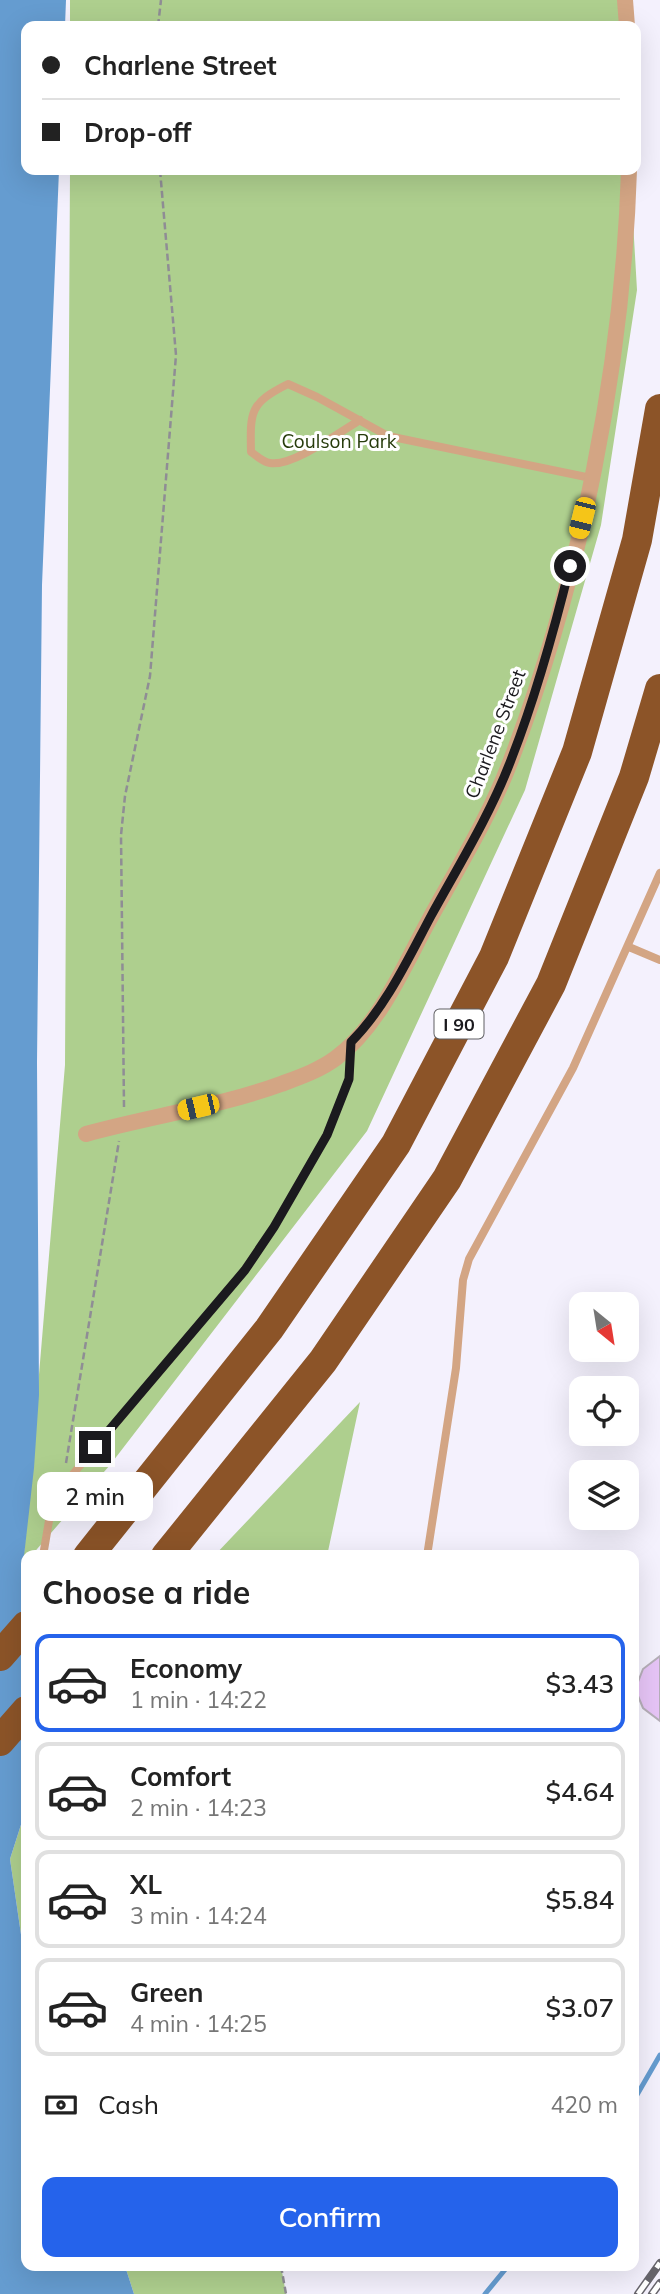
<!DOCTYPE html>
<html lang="en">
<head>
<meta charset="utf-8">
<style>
	:root { --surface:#fff; --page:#f2f2f2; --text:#222; --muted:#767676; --line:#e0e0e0; --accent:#2563eb }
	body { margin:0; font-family:Mulish,sans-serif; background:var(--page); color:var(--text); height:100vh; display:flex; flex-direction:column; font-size:26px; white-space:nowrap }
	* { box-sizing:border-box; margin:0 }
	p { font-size:23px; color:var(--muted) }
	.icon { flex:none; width:38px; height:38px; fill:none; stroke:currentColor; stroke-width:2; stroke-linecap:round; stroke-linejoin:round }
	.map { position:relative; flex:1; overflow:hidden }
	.drawer { position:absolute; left:21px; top:1550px; width:618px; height:721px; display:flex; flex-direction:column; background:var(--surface); border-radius:14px; box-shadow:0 7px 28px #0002 }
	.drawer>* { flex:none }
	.guide { position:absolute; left:21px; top:21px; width:620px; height:154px; border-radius:14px; box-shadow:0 7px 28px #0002; display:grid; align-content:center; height:154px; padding:0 21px; background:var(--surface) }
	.needle { width:46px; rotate:150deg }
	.fabs { position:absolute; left:569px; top:1292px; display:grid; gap:14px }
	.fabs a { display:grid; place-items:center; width:70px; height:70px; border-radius:14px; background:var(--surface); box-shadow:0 7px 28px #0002; font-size:35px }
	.end { position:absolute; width:32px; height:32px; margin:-16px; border:9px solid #1b1a1e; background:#fff; box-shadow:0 0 0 4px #fff }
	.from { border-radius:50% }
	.bubble { position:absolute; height:49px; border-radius:14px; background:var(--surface); box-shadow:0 7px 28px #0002; font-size:23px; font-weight:600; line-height:49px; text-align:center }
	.car { position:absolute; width:21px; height:42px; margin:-21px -10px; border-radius:9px; box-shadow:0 0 5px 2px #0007; background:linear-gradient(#f5c518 24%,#345 0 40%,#f5c518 0 76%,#345 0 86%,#f5c518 0) }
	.guide b { display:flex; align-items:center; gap:24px; height:66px; font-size:26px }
	.guide b+b { border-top:2px solid var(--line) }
	.guide i { width:18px; height:18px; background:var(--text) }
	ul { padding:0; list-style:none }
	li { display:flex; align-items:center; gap:21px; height:98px; margin:0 14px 10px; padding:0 7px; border:4px solid var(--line); border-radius:14px }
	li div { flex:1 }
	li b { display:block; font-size:26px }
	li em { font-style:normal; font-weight:600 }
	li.current { border-color:var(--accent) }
	li>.icon { width:63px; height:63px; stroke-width:1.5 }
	h2 { padding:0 21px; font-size:32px; line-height:84px }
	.pay { display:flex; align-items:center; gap:18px; height:77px; padding:0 21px; font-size:26px }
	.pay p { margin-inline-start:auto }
	.action { display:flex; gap:14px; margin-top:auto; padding:14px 21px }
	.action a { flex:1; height:80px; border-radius:14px; background:var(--accent); color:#fff; font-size:28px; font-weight:600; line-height:80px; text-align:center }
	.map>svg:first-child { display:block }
	.green { fill:#aecf8e }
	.water { fill:#659cd0 }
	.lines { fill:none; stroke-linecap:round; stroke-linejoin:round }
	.stream { stroke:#659cd0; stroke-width:5 }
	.building { fill:#e7c5f7; stroke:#b6afb9; stroke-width:2 }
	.path { stroke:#8f8d95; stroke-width:2.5; stroke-dasharray:7 3.5; stroke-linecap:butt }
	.lane { stroke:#d3a584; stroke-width:8 }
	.street { stroke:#d3a584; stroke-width:16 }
	.highway { stroke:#8c5428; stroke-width:30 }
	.rail-casing { stroke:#66646b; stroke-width:8 }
	.rail { stroke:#fff; stroke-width:5; stroke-dasharray:16; stroke-linecap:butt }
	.route { stroke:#1b1a1e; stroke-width:9 }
	.labels { text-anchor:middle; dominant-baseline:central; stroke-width:6; stroke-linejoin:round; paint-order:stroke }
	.shield { fill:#fff; stroke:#5f5f62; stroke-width:2 }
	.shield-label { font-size:18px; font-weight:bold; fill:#1b1a1e }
	.park-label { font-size:19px; fill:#273c0c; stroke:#fff }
	.street-label { font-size:19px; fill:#1b1a1e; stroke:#fff }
</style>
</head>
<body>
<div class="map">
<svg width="660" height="2294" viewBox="0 0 660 2294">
	<rect width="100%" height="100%" fill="#f4f1fd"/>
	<path class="green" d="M 70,0 L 621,0 L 622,26 L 70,26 Z
		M 70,170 L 630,170 L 637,290 L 601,525 L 525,790 L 367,1131 L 110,1465 L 31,1556 L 26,1556 L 23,1565 L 65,1065 Z
		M 360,1402 L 327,1556 L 214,1556 Z
		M 26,1809 L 26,1969 L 10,1859 Z
		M 125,2266 L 281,2266 L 286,2294 L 134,2294 Z"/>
	<path class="water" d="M 0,0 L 66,0 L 65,26 L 26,26 L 26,170 L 59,170 L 42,585 L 37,1063 L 39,1395 L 34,1468 L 23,1565 L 26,1583 L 26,1809 L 10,1859 L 26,1969 L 26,2266 L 125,2266 L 134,2294 L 0,2294 Z"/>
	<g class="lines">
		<path class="stream" d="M 634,2100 L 660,2055
			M 485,2294 L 508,2266"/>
	</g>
	<path class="building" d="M 660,1656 L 660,1721 L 643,1708 L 638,1696 L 638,1682 L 643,1669 Z"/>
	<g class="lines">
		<path class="path" d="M 158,26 L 161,0
			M 124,1107 L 121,835 L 125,796 L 150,676 L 176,355 L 160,170
			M 66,1463 L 119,1141
			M 281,2266 L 286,2294"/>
		<path class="lane" d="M 360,420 C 340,432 292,467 270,463 C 263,462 257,456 251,452 C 250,411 250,403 288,384 L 317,397 L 388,436 L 591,478
			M 629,947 L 660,960
			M 43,1556 L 51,1509 L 62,1487 L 245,1270 L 274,1227 L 327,1135 L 349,1079 L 351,1047
			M 427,1556 L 456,1368 L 463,1280 L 469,1259 L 573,1068 L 660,873"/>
		<path class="street" d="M 625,0 L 627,26
			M 86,1134 C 151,1116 218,1107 281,1084 C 300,1077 320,1070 336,1058 C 379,1026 403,968 428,922 C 457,869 490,816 511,760 C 581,577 623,365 629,170"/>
		<path class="highway" d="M 88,1556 L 269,1329 L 396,1144 L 494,957 L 577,752 L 637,540 L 660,409
			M 166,1556 L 323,1361 L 447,1179 L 551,984 L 634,777 L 660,689
			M 0,1656 L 26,1626
			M 0,1741 L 26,1711"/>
		<g class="rail-casing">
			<path id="rail" d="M 638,2294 L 660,2263
				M 652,2294 L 660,2283"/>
		</g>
		<use href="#rail" class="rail"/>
	</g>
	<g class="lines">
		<path class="route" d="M 95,1447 L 245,1270 L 274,1227 L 327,1135 L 349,1079 L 351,1042 C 386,1007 408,959 431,916 C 459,865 490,815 511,760 C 536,696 554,631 570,566"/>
	</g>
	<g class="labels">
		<rect class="shield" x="434.5" y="1009.5" width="49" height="29" rx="5"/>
		<g class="shield-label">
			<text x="459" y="1024">I 90</text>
		</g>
		<g class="park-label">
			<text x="339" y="441">Coulson Park</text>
		</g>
		<g class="street-label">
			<text transform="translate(495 734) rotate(-69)">Charlene Street</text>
		</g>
	</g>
</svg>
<div class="fabs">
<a><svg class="needle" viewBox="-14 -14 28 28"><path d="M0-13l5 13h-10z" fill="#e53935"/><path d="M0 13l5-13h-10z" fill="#767676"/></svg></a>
<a><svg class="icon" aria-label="locate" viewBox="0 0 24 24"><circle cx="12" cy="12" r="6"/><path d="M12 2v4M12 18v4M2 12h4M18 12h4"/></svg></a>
<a><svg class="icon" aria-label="layers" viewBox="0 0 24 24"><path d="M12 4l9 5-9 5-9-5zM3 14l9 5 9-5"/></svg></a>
</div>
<i class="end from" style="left:570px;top:566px"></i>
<i class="end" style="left:95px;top:1447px"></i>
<div class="bubble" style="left:37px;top:1472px;width:116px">2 min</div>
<i class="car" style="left:582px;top:518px;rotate:194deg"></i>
<i class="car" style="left:198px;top:1107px;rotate:257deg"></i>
<div class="guide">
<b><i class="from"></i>Charlene Street</b>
<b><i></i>Drop-off</b>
</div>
<section class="drawer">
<h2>Choose a ride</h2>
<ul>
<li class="current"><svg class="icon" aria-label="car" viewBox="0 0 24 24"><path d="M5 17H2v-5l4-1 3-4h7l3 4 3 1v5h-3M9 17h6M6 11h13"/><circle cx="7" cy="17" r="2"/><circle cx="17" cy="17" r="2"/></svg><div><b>Economy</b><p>1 min · 14:22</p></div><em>$3.43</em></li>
<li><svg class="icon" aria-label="car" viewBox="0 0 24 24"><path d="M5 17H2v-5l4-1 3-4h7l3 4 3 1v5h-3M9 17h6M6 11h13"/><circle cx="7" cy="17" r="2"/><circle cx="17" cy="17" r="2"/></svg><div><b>Comfort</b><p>2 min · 14:23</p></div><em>$4.64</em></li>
<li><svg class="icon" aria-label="car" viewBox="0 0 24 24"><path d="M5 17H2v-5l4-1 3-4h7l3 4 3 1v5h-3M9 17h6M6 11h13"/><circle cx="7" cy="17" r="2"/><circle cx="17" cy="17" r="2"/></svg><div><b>XL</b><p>3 min · 14:24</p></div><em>$5.84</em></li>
<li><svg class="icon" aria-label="car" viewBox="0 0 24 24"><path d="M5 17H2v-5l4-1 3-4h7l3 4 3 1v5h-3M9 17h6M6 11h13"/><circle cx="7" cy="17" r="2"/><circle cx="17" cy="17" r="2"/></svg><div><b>Green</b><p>4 min · 14:25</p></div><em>$3.07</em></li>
</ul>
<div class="pay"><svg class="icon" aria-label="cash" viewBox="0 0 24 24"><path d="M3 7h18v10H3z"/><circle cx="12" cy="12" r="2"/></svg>Cash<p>420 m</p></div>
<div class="action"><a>Confirm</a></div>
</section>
</div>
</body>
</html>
